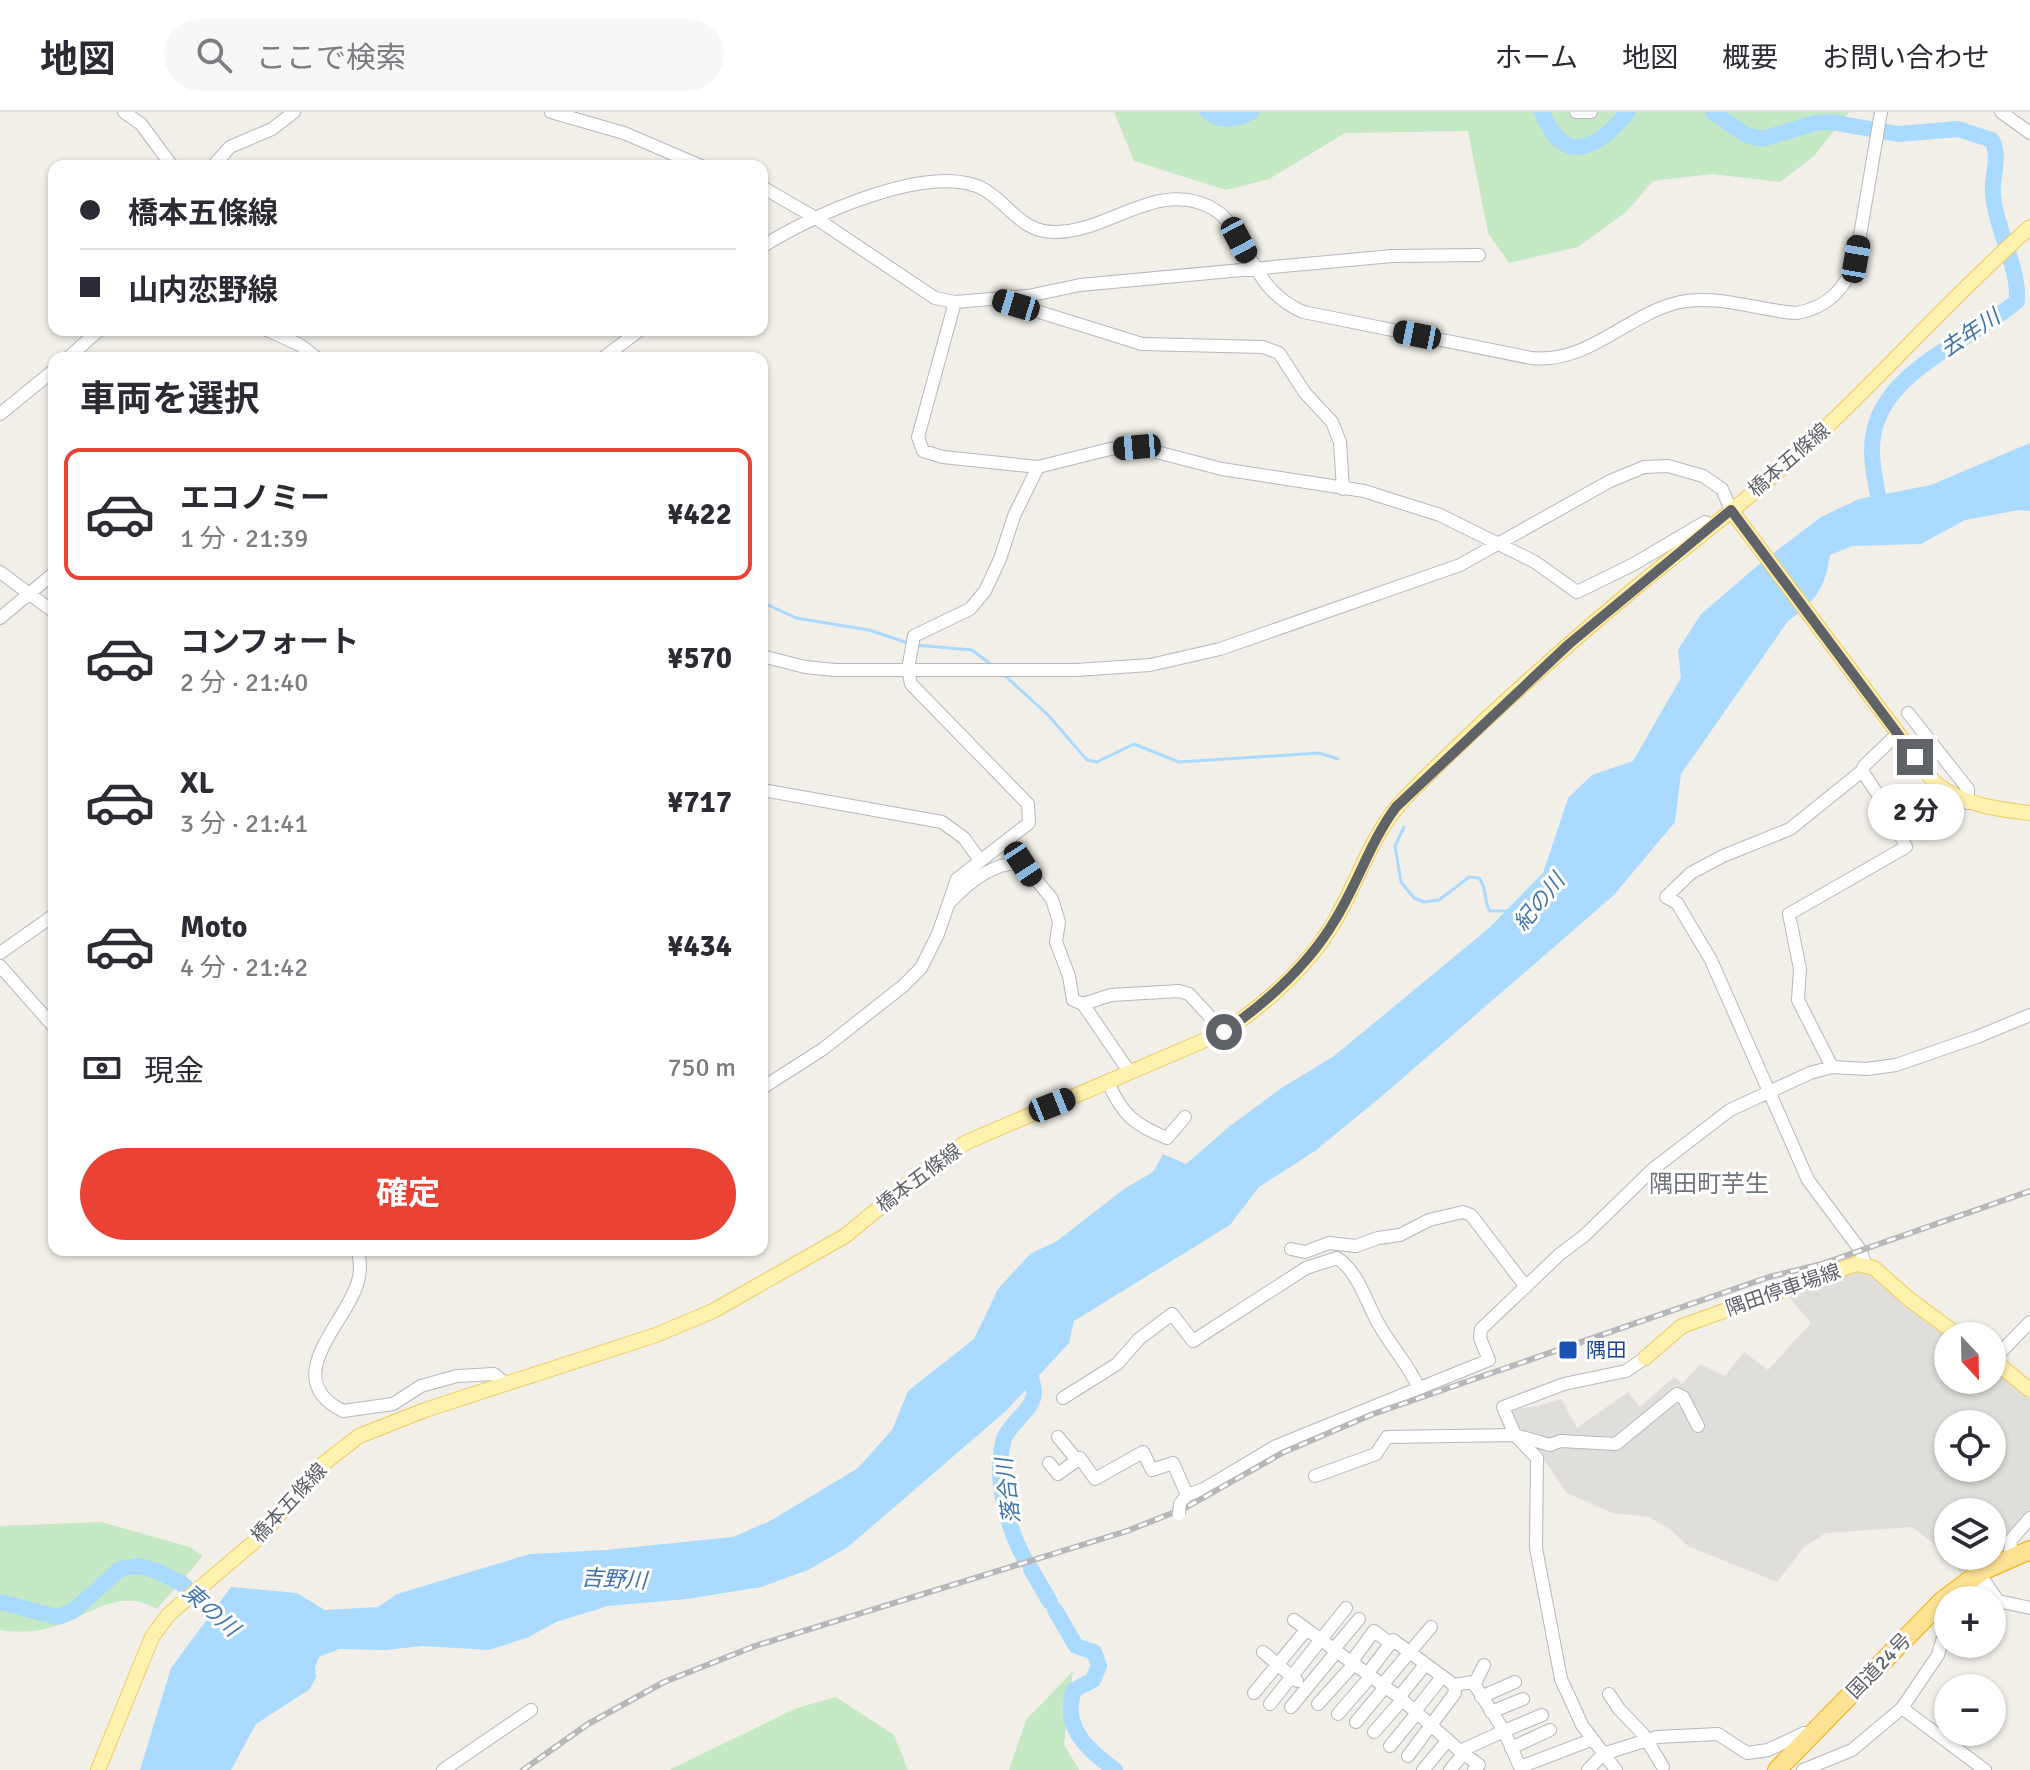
<!DOCTYPE html>
<html lang="ja">
<head>
<meta charset="utf-8">
<style>
	:root { --surface:#fff; --page:#f7f7f7; --text:#2b2b33; --muted:#7c7c81; --line:#e1e1e2; --accent:#ea4335 }
	body { margin:0; font-family:Signika,"Noto Sans JP",sans-serif; background:var(--page); color:var(--text); height:100vh; display:flex; flex-direction:column; font-size:30px; white-space:nowrap }
	* { box-sizing:border-box; margin:0 }
	p { font-size:26px; color:var(--muted) }
	.icon { flex:none; width:44px; height:44px; fill:none; stroke:currentColor; stroke-width:2; stroke-linecap:round; stroke-linejoin:round }
	.map { position:relative; flex:1; overflow:hidden }
	.side { position:absolute; left:48px; top:240px; width:720px; height:904px; display:flex; flex-direction:column; background:var(--surface); border-radius:16px; box-shadow:0 2px 6px #0004 }
	.side>* { flex:none }
	.guide { position:absolute; left:48px; top:48px; width:720px; height:176px; border-radius:16px; box-shadow:0 2px 6px #0004; display:grid; align-content:center; height:176px; padding:0 32px; background:var(--surface) }
	.needle { width:52px; rotate:158deg }
	.tools { position:absolute; left:1934px; top:1210px; display:grid; gap:16px }
	.tools a { display:grid; place-items:center; width:72px; height:72px; border-radius:50%; background:var(--surface); box-shadow:0 2px 6px #0004; font-size:40px }
	.end { position:absolute; width:36px; height:36px; margin:-18px; border:10px solid #5f6368; background:#fff; box-shadow:0 0 0 4px #fff }
	.from { border-radius:50% }
	.bubble { position:absolute; height:56px; border-radius:28px; background:var(--surface); box-shadow:0 2px 6px #0004; font-size:26px; font-weight:700; line-height:56px; text-align:center }
	.car { position:absolute; width:24px; height:48px; margin:-24px -12px; border-radius:10px; box-shadow:0 0 6px 2px #0007; background:linear-gradient(#222 24%,#8ab4d8 0 40%,#222 0 76%,#8ab4d8 0 86%,#222 0) }
	.guide b { display:flex; align-items:center; gap:28px; height:76px; font-size:30px }
	.guide b+b { border-top:2px solid var(--line) }
	.guide i { width:20px; height:20px; background:var(--text) }
	ul { padding:0; list-style:none }
	li { display:flex; align-items:center; gap:24px; height:132px; margin:0 16px 12px; padding:0 16px; border:4px solid transparent; border-radius:16px }
	li div { flex:1 }
	li b { display:block; font-size:30px }
	li em { font-style:normal; font-weight:700 }
	li.active { border-color:var(--accent) }
	li>.icon { width:72px; height:72px; stroke-width:1.5 }
	h2 { padding:0 32px; font-size:36px; line-height:96px }
	.pay { display:flex; align-items:center; gap:20px; height:88px; padding:0 32px; font-size:30px }
	.pay p { margin-inline-start:auto }
	.primary-button { display:flex; gap:16px; margin-top:auto; padding:16px 32px }
	.primary-button a { flex:1; height:92px; border-radius:48px; background:var(--accent); color:#fff; font-size:32px; font-weight:700; line-height:92px; text-align:center }
	header { display:flex; align-items:center; gap:48px; box-sizing:border-box; height:112px; padding:0 40px; background:var(--surface); border-bottom:2px solid var(--line) }
	header strong { font-size:38px }
	nav { display:flex; gap:44px; margin-inline-start:auto; font-size:28px }
	.search { width:560px; height:72px; background:var(--page); display:flex; align-items:center; gap:20px; box-sizing:border-box; padding:0 28px; border-radius:44px; color:var(--muted); font-size:30px }
	.map>svg:first-child { display:block }
	.industrial { fill:#e0deda; fill-rule:evenodd }
	.green { fill:#c5e8c5 }
	.water { fill:#aadaff }
	.lines { fill:none; stroke-linecap:round; stroke-linejoin:round }
	.stream { stroke:#aadaff; stroke-width:3 }
	.river { stroke:#aadaff; stroke-width:16 }
	.minor-casing { stroke:#b5b8bc; stroke-width:14 }
	.major-casing { stroke:#f2c960; stroke-width:16 }
	.highway-casing { stroke:#f9ab00; stroke-width:20 }
	.minor { stroke:#fff; stroke-width:12 }
	.major { stroke:#fff2af; stroke-width:14 }
	.highway { stroke:#fde293; stroke-width:18 }
	.rail-casing { stroke:#b6b7b8; stroke-width:6 }
	.rail { stroke:#fff; stroke-width:3; stroke-dasharray:9; stroke-linecap:butt }
	.minor-bridge-casing { stroke:#b5b8bc; stroke-width:14; stroke-linecap:butt }
	.minor-bridge { stroke:#fff; stroke-width:12 }
	.route { stroke:#5f6368; stroke-width:10 }
	.transit-dot { fill:#1a4fb4; stroke:#fff; stroke-width:3 }
	.labels { text-anchor:middle; dominant-baseline:central; stroke-width:6; stroke-linejoin:round; paint-order:stroke }
	.street-label { font-size:20px; fill:#5f6368; stroke:#fff }
	.transit-label { font-size:20px; fill:#164399; stroke:#fff; text-anchor:start }
	.water-label { font-size:22px; font-style:italic; fill:#4174aa; stroke:#fff }
	.quarter-label { font-size:24px; fill:#70757a; stroke:#fff }
</style>
</head>
<body>
<header>
<strong>地図</strong>
<div class="search"><svg class="icon" aria-label="search" viewBox="0 0 24 24"><circle cx="10" cy="10" r="6"/><path d="M15 15l6 6"/></svg>ここで検索</div>
<nav><a>ホーム</a><a>地図</a><a>概要</a><a>お問い合わせ</a></nav>
</header>
<div class="map">
<svg width="2030" height="1658" viewBox="0 0 2030 1658">
	<rect width="100%" height="100%" fill="#f1efe8"/>
	<path class="industrial" d="M 1865,1156 L 1948,1225 L 1948,1268 L 1992,1268 L 1992,1256 L 2030,1287 L 2030,1398 L 1992,1439 L 1992,1400 L 1948,1400 L 1948,1444 L 1988,1444 L 1961,1461 L 1942,1438 L 1912,1415 L 1826,1421 L 1804,1435 L 1777,1470 L 1688,1434 L 1671,1418 L 1649,1405 L 1612,1401 L 1567,1381 L 1540,1342 L 1522,1328 L 1511,1298 L 1538,1294 L 1561,1287 L 1577,1316 L 1628,1280 L 1640,1295 L 1674,1265 L 1682,1272 L 1700,1252 L 1725,1264 L 1744,1240 L 1768,1258 L 1811,1211 L 1786,1181 ZM 1948,1312 L 1992,1312 L 1992,1356 L 1948,1356 Z"/>
	<path class="green" d="M 1114,0 L 1849,0 L 1814,44 L 1780,70 L 1712,62 L 1653,69 L 1626,100 L 1578,135 L 1509,151 L 1488,121 L 1468,19 L 1345,21 L 1269,67 L 1226,78 L 1134,49 Z
		M 101,1410 L 190,1435 L 203,1444 L 157,1497 C 120,1475 90,1503 56,1514 C 37,1520 20,1521 0,1518 L 0,1414 Z
		M 1073,1559 L 1064,1632 L 1079,1658 L 1009,1658 L 1026,1608 Z
		M 836,1585 L 894,1623 L 908,1658 L 669,1658 L 797,1596 Z"/>
	<path class="water" d="M 2030,331 L 2030,399 L 2019,398 L 1965,408 L 1921,432 L 1852,434 L 1830,443 C 1825,476 1816,489 1788,509 L 1681,662 L 1675,710 L 1614,783 L 1382,984 L 1315,1039 L 1259,1075 L 1230,1113 L 1074,1209 L 1069,1231 L 1007,1298 L 848,1435 L 808,1458 L 761,1475 L 687,1487 L 608,1494 L 556,1510 L 529,1525 L 489,1538 L 422,1534 L 386,1538 L 339,1537 L 319,1545 L 315,1555 L 316,1565 L 310,1577 L 256,1612 L 231,1658 L 140,1658 L 171,1556 L 231,1475 L 297,1481 L 325,1498 L 378,1495 L 397,1482 L 530,1442 L 605,1438 L 733,1425 L 770,1409 L 858,1356 L 892,1318 L 908,1279 L 974,1227 L 998,1177 L 1030,1142 L 1057,1129 L 1124,1077 L 1153,1060 L 1163,1042 L 1186,1052 L 1230,1014 L 1283,975 L 1334,944 L 1489,816 L 1543,761 L 1568,686 L 1592,663 L 1633,649 L 1681,566 L 1678,538 L 1701,502 L 1762,450 L 1821,405 L 1859,387 L 1931,373 Z"/>
	<g class="lines">
		<path class="stream" d="M 762,490 L 796,506 L 869,518 L 908,531
			M 915,533 L 972,538 L 993,554
			M 1002,561 L 1048,603 L 1087,648 L 1097,650 L 1134,632 L 1179,650 L 1319,641 L 1338,647
			M 1404,715 L 1395,734 L 1401,770 L 1414,786 L 1424,790 L 1439,788 L 1469,765 L 1479,766 C 1488,777 1483,789 1490,799 L 1510,799"/>
		<path class="river" d="M 1208,0 C 1223,10 1235,8 1251,0
			M 1542,0 C 1564,56 1598,36 1628,0
			M 1713,0 L 1746,23 L 1762,27 L 1816,11 L 1831,10 L 1898,22 L 1958,17 L 1992,28 C 2001,46 1991,65 1993,84 C 1997,120 2019,155 2017,189 C 1973,228 1882,258 1873,325 C 1869,350 1878,379 1882,404
			M 1025,1250 C 1028,1259 1034,1271 1034,1280 C 1034,1298 1010,1310 1004,1327 C 993,1365 1007,1414 1025,1448
			M 1031,1457 L 1050,1490
			M 0,1490 L 58,1505 L 73,1499 L 120,1457 L 138,1454 L 157,1459 L 181,1471 L 228,1513
			M 1055,1498 L 1076,1534 L 1094,1540 L 1099,1554 L 1093,1568 L 1074,1578 C 1061,1615 1088,1638 1115,1658"/>
		<g class="minor-casing">
			<path id="minor" d="M 124,0 L 141,12 L 172,54
				M 551,0 L 624,21 L 701,54
				M 1576,0 L 1591,0
				M 2001,0 L 2030,21
				M 213,54 L 230,35 L 272,17 L 294,0
				M 762,75 L 814,105 L 935,186 L 955,190 L 1028,184 L 1080,173 L 1392,144 L 1479,143
				M 762,135 C 807,105 934,47 985,78 C 1011,94 1022,121 1056,120 C 1108,120 1155,69 1208,94 C 1250,113 1244,174 1303,200 L 1531,246 C 1589,252 1627,202 1680,190 C 1718,182 1760,199 1797,201 C 1828,195 1846,177 1856,147 L 1881,0
				M 1004,189 L 1142,232 L 1263,235 L 1279,241 L 1305,281 L 1332,310 L 1340,330 L 1343,377
				M 955,190 L 918,325 L 923,339 L 943,345 L 1038,355 L 1110,337 L 1137,335 L 1222,357 L 1364,379 L 1440,403 L 1535,450 L 1577,480 L 1634,452 L 1705,410 L 1713,413
				M 267,218 L 300,233 L 317,246
				M 68,246 L 99,218
				M 603,246 L 640,218
				M 0,302 L 54,258
				M 0,460 L 54,500
				M 0,506 L 54,461
				M 762,544 L 805,555 L 835,558 L 1076,558 L 1150,553 L 1220,537 L 1460,453 L 1610,369 L 1644,355 L 1668,354 L 1703,364 L 1722,377 L 1731,398
				M 1908,601 L 1968,677 L 1968,691
				M 1862,659 L 1790,717 L 1723,744 L 1691,761 L 1666,785 L 1677,791 L 1711,848 L 1808,1068 L 1861,1139 L 1865,1152
				M 762,678 L 942,710 L 964,726 L 979,747
				M 949,791 C 967,772 995,748 1023,752 L 1052,787 L 1059,810 L 1056,830 L 1069,864 L 1073,888 L 1083,892 L 1130,961
				M 0,841 L 54,803
				M 0,854 L 54,915
				M 1083,892 L 1111,883 L 1179,879 L 1189,882 L 1224,920
				M 1832,955 L 1798,888 L 1800,857 L 1789,802 L 1906,735 L 1887,696 L 1862,659 L 1864,654 L 1892,627
				M 1108,970 C 1122,1003 1135,1013 1167,1026 L 1185,1005
				M 762,976 L 823,937 L 903,874 L 921,856 L 938,822 L 957,767 L 1029,711 L 1028,692 L 911,572 L 908,557 L 914,524 L 970,497 L 985,479 L 1000,447 L 1014,404 L 1038,355
				M 1291,1137 L 1305,1140 L 1329,1131 L 1356,1134 L 1378,1126 L 1400,1123 L 1429,1108 L 1463,1100 L 1471,1103 L 1526,1175
				M 358,1138 C 360,1148 361,1160 358,1169 C 348,1210 277,1266 343,1299 L 393,1292 L 421,1274 L 457,1264 L 494,1262 L 506,1272
				M 1993,1248 L 2030,1210
				M 1063,1286 L 1117,1252 L 1139,1227 L 1172,1202 L 1193,1229 L 1306,1156 L 1337,1146 C 1358,1159 1366,1190 1378,1211 C 1390,1233 1408,1252 1419,1276
				M 1058,1325 L 1077,1348
				M 1049,1351 L 1058,1362 L 1080,1346 L 1095,1367 L 1143,1340 L 1152,1358 L 1173,1351 L 1187,1383
				M 1315,1364 L 1376,1342 L 1387,1325 L 1515,1323 L 1550,1333 L 1560,1329 L 1616,1332 L 1677,1282 L 1683,1285 L 1698,1314
				M 1180,1392 L 1187,1383 L 1204,1377 L 1276,1334 L 1489,1248 L 1480,1226 L 1481,1217 L 1560,1142 L 1584,1124 L 1653,1057 L 1730,998 L 1810,961 L 1832,955 L 1867,957 L 1896,953 L 1977,925 L 2030,903
				M 2010,1445 L 2011,1428 L 2030,1406
				M 1983,1467 L 1998,1489 L 2030,1496
				M 1962,1488 L 1983,1465
				M 1294,1508 L 1399,1585 L 1460,1639 L 1504,1619 L 1520,1655 L 1591,1628
				M 1333,1538 L 1359,1507
				M 1263,1540 L 1297,1569
				M 1352,1549 L 1374,1519 L 1390,1531
				M 1368,1561 L 1393,1528 L 1454,1573 L 1473,1570 L 1504,1619 L 1542,1603
				M 1382,1573 L 1431,1515
				M 1474,1573 L 1484,1553
				M 1254,1581 L 1306,1518
				M 1609,1582 L 1619,1597 L 1643,1622 L 1663,1655
				M 1399,1585 L 1425,1553
				M 1481,1585 L 1515,1570
				M 1270,1592 L 1346,1496
				M 1318,1592 L 1355,1551
				M 1291,1595 L 1337,1539
				M 1902,1596 L 1985,1658
				M 1415,1599 L 1442,1565
				M 1491,1600 L 1523,1587
				M 1338,1602 L 1371,1564
				M 1356,1610 L 1385,1575
				M 1374,1620 L 1402,1588
				M 1390,1634 L 1417,1601
				M 1511,1636 L 1550,1618
				M 1460,1639 L 1479,1653 L 1474,1658
				M 1408,1644 L 1455,1581 L 1454,1573
				M 443,1658 L 531,1598
				M 1423,1658 L 1448,1628
				M 1450,1658 L 1464,1641
				M 1588,1658 L 1603,1642 L 1657,1625 L 1718,1622 L 1747,1641 L 1768,1638 L 1804,1621 L 1812,1622
				M 1616,1658 L 1582,1613 L 1561,1567 L 1536,1436 L 1537,1346 L 1515,1323 L 1503,1295 L 1564,1272 L 1626,1259 L 1645,1246
				M 1803,1658 L 1852,1638 L 1902,1596 L 1938,1543 L 1948,1508"/>
		</g>
		<g class="major-casing">
			<path id="major" d="M 1731,398 L 1935,671 C 1964,693 1995,697 2030,701
				M 1645,1246 L 1682,1214 L 1856,1152 L 1874,1156 L 1909,1187 L 1959,1224
				M 1992,1247 L 2030,1278
				M 98,1658 L 152,1525 L 169,1502 L 260,1425 L 323,1352 L 359,1324 L 425,1298 L 656,1223 L 713,1199 L 845,1124 L 936,1049 L 967,1030 L 1224,920 C 1268,890 1311,852 1337,805 C 1360,764 1373,719 1406,685 C 1478,612 1555,543 1634,477 C 1675,443 1719,410 1760,375 C 1856,294 1937,198 2030,115"/>
		</g>
		<g class="highway-casing">
			<path id="highway" d="M 1777,1658 L 1942,1489 L 1982,1459 L 2030,1438"/>
		</g>
		<use href="#minor" class="minor"/>
		<use href="#major" class="major"/>
		<use href="#highway" class="highway"/>
		<g class="rail-casing">
			<path id="rail" d="M 1819,1153 L 2030,1079
				M 523,1658 L 588,1612 L 664,1570 L 755,1534 L 1127,1419 L 1185,1396 L 1284,1340 L 1373,1302 L 1769,1165 L 1830,1150"/>
		</g>
		<use href="#rail" class="rail"/>
		<g class="minor-bridge-casing">
			<path id="minor-bridge" d="M 1179,1402 L 1180,1392"/>
		</g>
		<use href="#minor-bridge" class="minor-bridge"/>
	</g>
	<g class="lines">
		<path class="route" d="M 1224,920 C 1267,890 1308,854 1335,808 C 1358,771 1370,730 1396,695 L 1569,532 L 1731,398 L 1915,645"/>
	</g>
	<rect class="transit-dot" x="1558" y="1228" width="20" height="20" rx="4"/>
	<g class="labels">
		<g class="street-label">
			<text transform="translate(1789 348) rotate(-41)">橋本五條線</text>
			<text transform="translate(919 1066) rotate(-37)">橋本五條線</text>
			<text transform="translate(1783 1178) rotate(-19)">隅田停車場線</text>
			<text transform="translate(289 1391) rotate(-47)">橋本五條線</text>
			<text transform="translate(1879 1554) rotate(-46)">国道24号</text>
		</g>
		<g class="transit-label">
			<text x="1586" y="1238">隅田</text>
		</g>
		<g class="water-label">
			<text transform="translate(1970 221) rotate(-34)">去年川</text>
			<text transform="translate(1539 790) rotate(-51)">紀の川</text>
			<text transform="translate(1008 1379) rotate(-97)">落合川</text>
			<text transform="translate(614 1467) rotate(3)">吉野川</text>
			<text transform="translate(211 1498) rotate(41)">東の川</text>
		</g>
		<g class="quarter-label">
			<text x="1709" y="1072">隅田町芋生</text>
		</g>
	</g>
</svg>
<div class="tools">
<a><svg class="needle" viewBox="-14 -14 28 28"><path d="M0-13l5 13h-10z" fill="#e53935"/><path d="M0 13l5-13h-10z" fill="#7c7c81"/></svg></a>
<a><svg class="icon" aria-label="locate" viewBox="0 0 24 24"><circle cx="12" cy="12" r="6"/><path d="M12 2v4M12 18v4M2 12h4M18 12h4"/></svg></a>
<a><svg class="icon" aria-label="layers" viewBox="0 0 24 24"><path d="M12 4l9 5-9 5-9-5zM3 14l9 5 9-5"/></svg></a>
<a>+</a>
<a>−</a>
</div>
<i class="end from" style="left:1224px;top:920px"></i>
<i class="end" style="left:1915px;top:645px"></i>
<div class="bubble" style="left:1868px;top:672px;width:96px">2 分</div>
<i class="car" style="left:1239px;top:128px;rotate:152deg"></i>
<i class="car" style="left:1856px;top:147px;rotate:10deg"></i>
<i class="car" style="left:1016px;top:193px;rotate:287deg"></i>
<i class="car" style="left:1417px;top:223px;rotate:281deg"></i>
<i class="car" style="left:1137px;top:335px;rotate:265deg"></i>
<i class="car" style="left:1023px;top:752px;rotate:147deg"></i>
<i class="car" style="left:1052px;top:993px;rotate:68deg"></i>
<div class="guide">
<b><i class="from"></i>橋本五條線</b>
<b><i></i>山内恋野線</b>
</div>
<section class="side">
<h2>車両を選択</h2>
<ul>
<li class="active"><svg class="icon" aria-label="car" viewBox="0 0 24 24"><path d="M5 17H2v-5l4-1 3-4h7l3 4 3 1v5h-3M9 17h6M6 11h13"/><circle cx="7" cy="17" r="2"/><circle cx="17" cy="17" r="2"/></svg><div><b>エコノミー</b><p>1 分 · 21:39</p></div><em>¥422</em></li>
<li><svg class="icon" aria-label="car" viewBox="0 0 24 24"><path d="M5 17H2v-5l4-1 3-4h7l3 4 3 1v5h-3M9 17h6M6 11h13"/><circle cx="7" cy="17" r="2"/><circle cx="17" cy="17" r="2"/></svg><div><b>コンフォート</b><p>2 分 · 21:40</p></div><em>¥570</em></li>
<li><svg class="icon" aria-label="car" viewBox="0 0 24 24"><path d="M5 17H2v-5l4-1 3-4h7l3 4 3 1v5h-3M9 17h6M6 11h13"/><circle cx="7" cy="17" r="2"/><circle cx="17" cy="17" r="2"/></svg><div><b>XL</b><p>3 分 · 21:41</p></div><em>¥717</em></li>
<li><svg class="icon" aria-label="car" viewBox="0 0 24 24"><path d="M5 17H2v-5l4-1 3-4h7l3 4 3 1v5h-3M9 17h6M6 11h13"/><circle cx="7" cy="17" r="2"/><circle cx="17" cy="17" r="2"/></svg><div><b>Moto</b><p>4 分 · 21:42</p></div><em>¥434</em></li>
</ul>
<div class="pay"><svg class="icon" aria-label="cash" viewBox="0 0 24 24"><path d="M3 7h18v10H3z"/><circle cx="12" cy="12" r="2"/></svg>現金<p>750 m</p></div>
<div class="primary-button"><a>確定</a></div>
</section>
</div>
</body>
</html>
